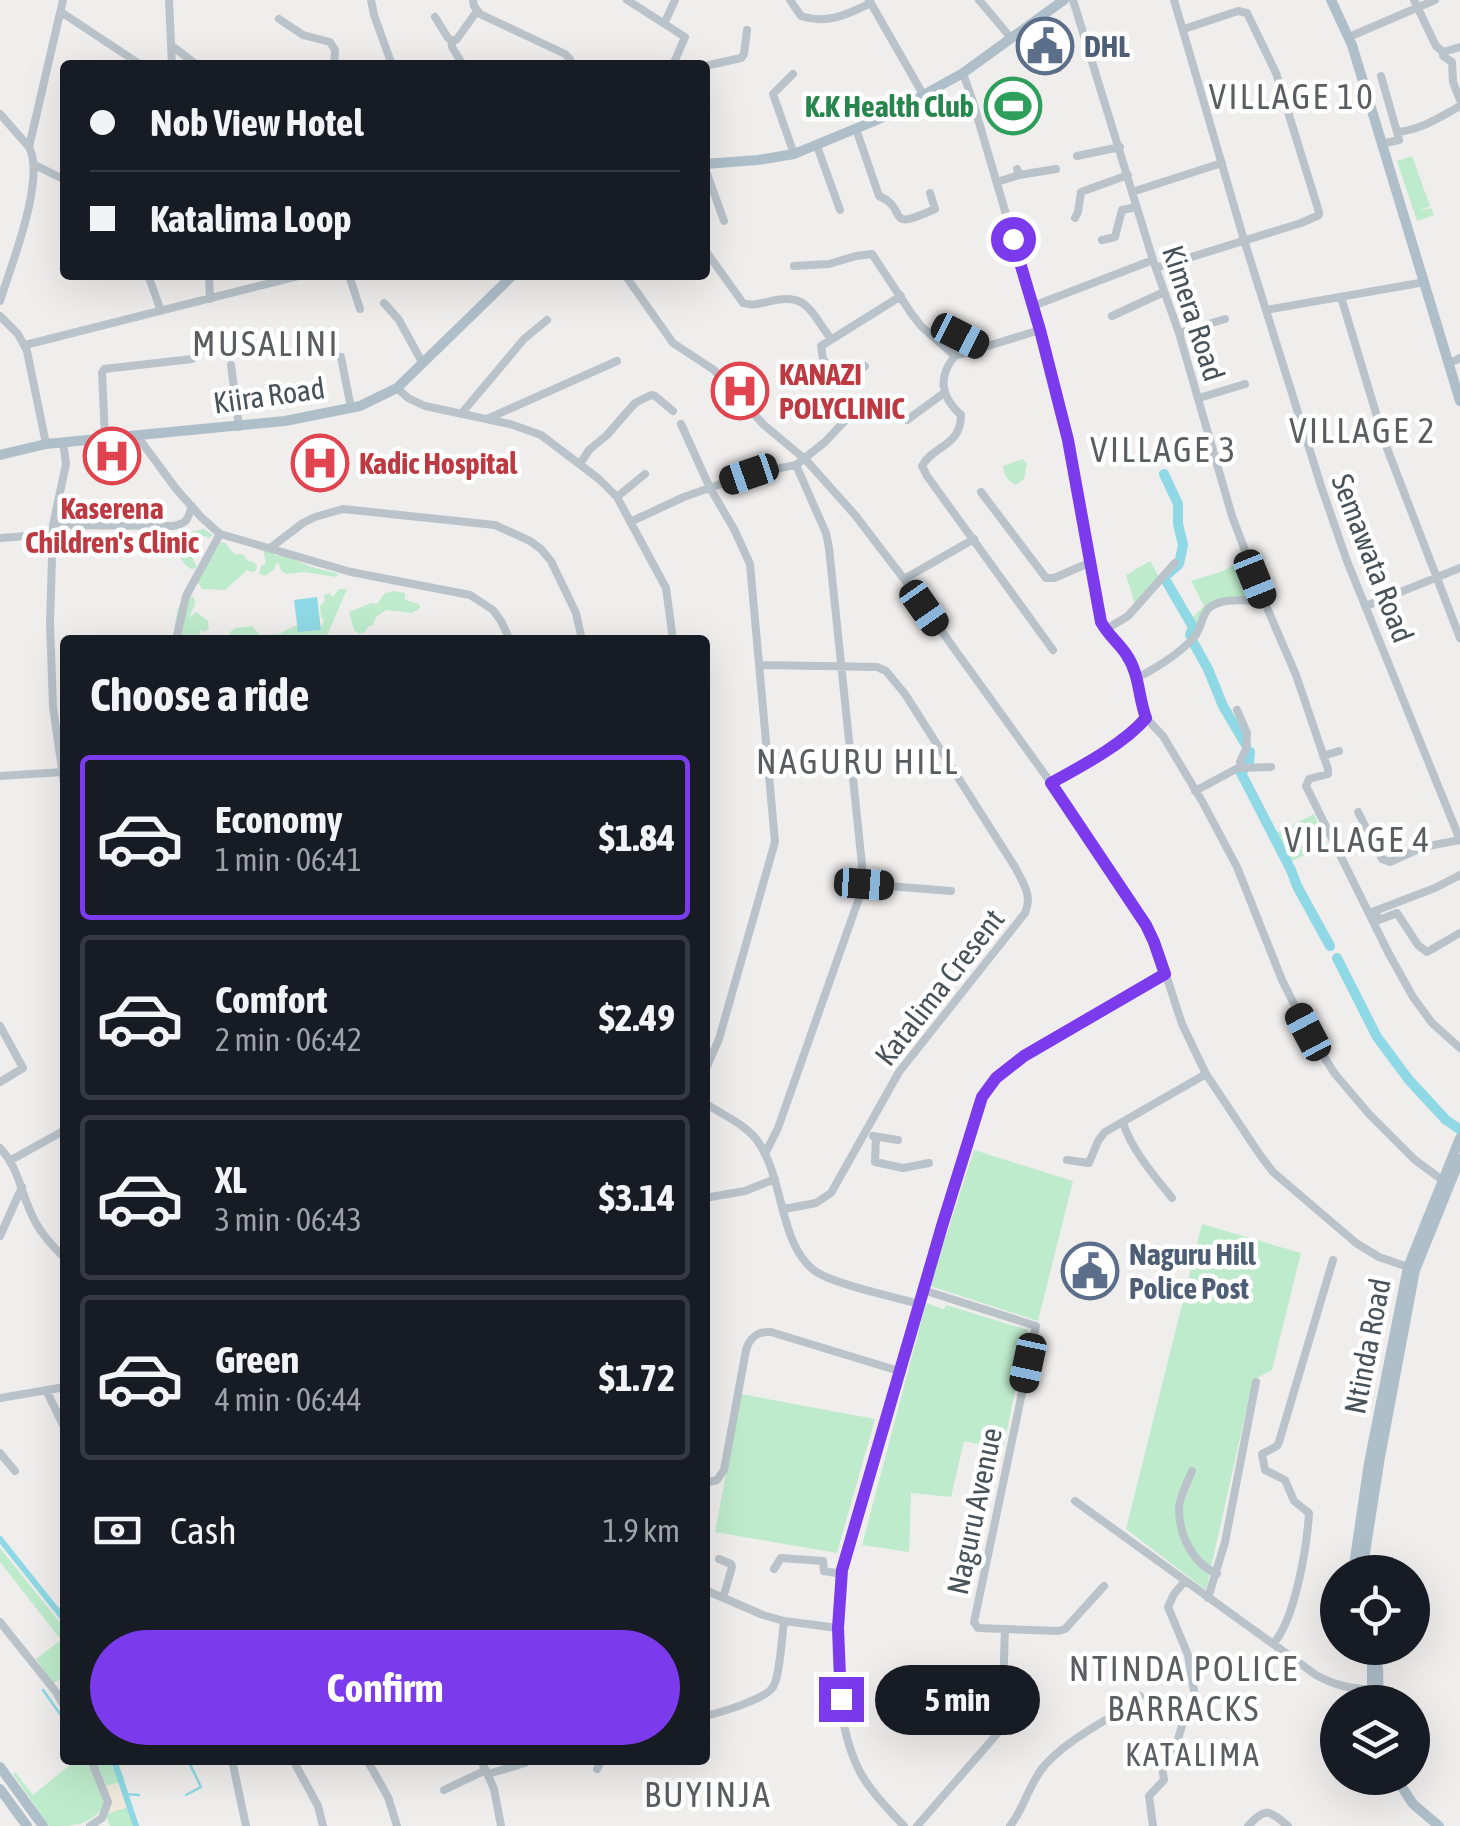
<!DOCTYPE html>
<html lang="en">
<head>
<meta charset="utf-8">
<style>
	:root { --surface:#171b24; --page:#242831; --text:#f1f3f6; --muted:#9ea1a6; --line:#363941; --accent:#7c3aed }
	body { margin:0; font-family:"Asap Condensed",sans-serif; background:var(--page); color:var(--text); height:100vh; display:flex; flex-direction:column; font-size:38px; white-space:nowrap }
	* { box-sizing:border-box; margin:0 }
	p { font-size:32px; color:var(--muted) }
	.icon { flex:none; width:55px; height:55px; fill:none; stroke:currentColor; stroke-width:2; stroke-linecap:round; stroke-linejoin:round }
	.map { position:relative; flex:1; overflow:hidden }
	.details { position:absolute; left:60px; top:635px; width:650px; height:1130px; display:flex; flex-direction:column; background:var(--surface); border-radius:10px; box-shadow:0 10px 40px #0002 }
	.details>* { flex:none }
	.hud { position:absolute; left:60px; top:60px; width:650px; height:220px; border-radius:10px; box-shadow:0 10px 40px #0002; display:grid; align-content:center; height:220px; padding:0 30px; background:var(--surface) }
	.fabs { position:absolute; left:1320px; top:1555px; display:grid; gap:20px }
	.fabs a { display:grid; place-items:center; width:110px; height:110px; border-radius:50%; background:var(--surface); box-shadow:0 10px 40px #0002; font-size:50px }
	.end { position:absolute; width:45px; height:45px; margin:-22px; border:12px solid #7c3aed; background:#fff; box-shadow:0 0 0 5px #fff }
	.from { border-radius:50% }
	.bubble { position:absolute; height:70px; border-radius:35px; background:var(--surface); box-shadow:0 10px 40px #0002; font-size:32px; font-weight:700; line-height:70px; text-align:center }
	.car { position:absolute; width:30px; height:60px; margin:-30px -15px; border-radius:12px; box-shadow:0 0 8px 2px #0007; background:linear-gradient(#222 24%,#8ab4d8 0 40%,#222 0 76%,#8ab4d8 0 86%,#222 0) }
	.hud b { display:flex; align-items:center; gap:35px; height:95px; font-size:38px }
	.hud b+b { border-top:2px solid var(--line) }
	.hud i { width:25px; height:25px; background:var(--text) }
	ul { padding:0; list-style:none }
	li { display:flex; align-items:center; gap:30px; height:165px; margin:0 20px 15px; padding:0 10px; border:5px solid var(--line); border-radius:10px }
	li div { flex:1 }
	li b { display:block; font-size:38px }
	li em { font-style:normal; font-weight:700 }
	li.active { border-color:var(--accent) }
	li>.icon { width:90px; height:90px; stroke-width:1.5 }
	h2 { padding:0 30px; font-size:45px; line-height:120px }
	.pay { display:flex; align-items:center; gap:25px; height:110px; padding:0 30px; font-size:38px }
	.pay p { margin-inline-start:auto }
	.primary-button { display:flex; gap:20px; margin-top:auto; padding:20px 30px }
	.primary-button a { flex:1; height:115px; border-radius:60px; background:var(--accent); color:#fff; font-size:40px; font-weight:700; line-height:115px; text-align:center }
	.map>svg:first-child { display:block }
	.green { fill:#beebcc }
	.sand { fill:#f0e9de }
	.water { fill:#8ed9e5 }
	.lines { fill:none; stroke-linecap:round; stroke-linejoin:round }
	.stream { stroke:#8ed9e5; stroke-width:2.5 }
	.canal { stroke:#8ed9e5; stroke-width:6 }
	.river { stroke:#8ed9e5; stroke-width:10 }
	.minor { stroke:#b9c3c9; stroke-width:8 }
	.major { stroke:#aebfca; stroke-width:10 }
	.route { stroke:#7c3aed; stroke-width:12 }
	.labels { text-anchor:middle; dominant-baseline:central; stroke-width:9; stroke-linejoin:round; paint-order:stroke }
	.service-label { font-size:30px; font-weight:bold; fill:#4e5e75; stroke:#fff; text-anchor:start }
	.leisure-label { font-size:30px; font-weight:bold; fill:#27864d; stroke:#fff; text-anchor:end }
	.street-label { font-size:30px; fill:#475259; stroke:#fff }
	.health-label { font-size:30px; font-weight:bold; fill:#be3a42; stroke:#fff; text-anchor:start }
	.neighbourhood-label { font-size:32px; letter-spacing:2.5px; fill:#5a5e61; stroke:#fff }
	.quarter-label { font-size:35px; letter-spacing:2.5px; fill:#5a5e61; stroke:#fff }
</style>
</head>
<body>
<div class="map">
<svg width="1460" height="1826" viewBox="0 0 1460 1826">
	<rect width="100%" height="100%" fill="#f0eded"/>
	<path class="green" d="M 1412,156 L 1430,206 L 1419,211 L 1431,208 L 1434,215 L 1417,221 L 1397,161 Z
		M 1023,459 L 1027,464 L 1024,479 L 1016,485 C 1008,481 1004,476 1003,466 Z
		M 204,529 L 213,535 L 209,538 L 205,536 L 196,540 L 190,552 L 197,568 L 191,569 C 179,562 178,552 179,539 L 186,533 Z
		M 221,542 L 225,543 L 234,554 L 243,554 L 248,561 L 254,562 L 257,566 L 256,571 L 252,572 L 247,570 L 225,590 L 202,589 L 197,581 Z
		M 263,548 L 273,550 L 276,556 L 285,554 C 301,565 318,569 337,573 L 337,577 L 304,572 L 287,574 L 281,571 L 279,564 L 276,563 L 274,570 L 264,576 L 259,573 L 261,566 L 266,563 Z
		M 1243,559 L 1254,597 L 1217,600 L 1196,630 L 1190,620 L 1204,606 L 1191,581 L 1223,571 Z
		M 1150,561 L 1159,577 L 1135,604 L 1126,575 Z
		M 339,589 L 347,589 L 326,638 L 321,640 L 228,640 L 231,631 L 236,628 L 252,626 L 260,635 L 279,634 L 297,625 L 299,632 L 320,630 L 324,620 L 321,617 L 320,606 L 325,600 L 324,595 L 329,593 L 333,597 Z
		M 393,591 L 405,593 L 405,600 L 419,604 L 420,608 L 412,613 L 386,610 L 376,617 L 373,625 L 368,627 L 364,633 L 359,634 L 354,630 L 349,612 L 371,603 L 377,604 L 385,593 Z
		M 190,596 L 194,597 L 195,604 L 189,618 L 196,612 L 208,621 L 209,629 L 204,632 L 201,630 L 197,640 L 188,640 L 185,633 L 183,640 L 172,640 L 178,608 Z
		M 1314,814 L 1328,845 L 1291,861 L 1276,833 Z
		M 974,1150 L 1073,1181 L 1038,1321 L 930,1286 Z
		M 1202,1224 L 1301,1253 L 1272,1370 L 1253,1380 L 1206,1590 L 1126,1529 Z
		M 926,1303 L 944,1309 L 946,1305 L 1028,1330 L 1003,1449 L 964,1441 L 951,1497 L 911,1493 L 909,1552 L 862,1545 Z
		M 741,1394 L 875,1419 L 837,1553 L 715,1532 Z
		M 0,1548 L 65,1629 L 65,1675 L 53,1684 L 36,1659 L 61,1640 L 0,1562 Z
		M 76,1760 L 86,1760 L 101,1789 L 105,1806 C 87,1826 76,1826 49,1826 L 13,1774 L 15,1772 L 33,1795 Z
		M 94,1760 L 117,1760 L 125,1781 L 106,1786 Z
		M 132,1806 L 139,1826 L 110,1826 L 105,1814 Z"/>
	<path class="sand" d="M 125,1781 L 132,1806 L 105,1814 C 110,1804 112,1797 106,1786 Z"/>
	<path class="water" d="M 317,597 L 321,630 L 298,632 L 294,600 Z"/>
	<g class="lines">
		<path class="stream" d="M 54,1606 L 65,1612
			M 64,1631 L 65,1630
			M 43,1690 L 65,1721
			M 124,1794 L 139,1795
			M 186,1795 L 201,1787 L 188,1760"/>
		<path class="canal" d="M 0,1539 L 63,1618 L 65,1634
			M 114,1760 L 136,1826"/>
		<path class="river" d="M 1164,474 L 1178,504 L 1178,524 L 1183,545 L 1179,564 L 1169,573
			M 1165,579 L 1193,627 L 1190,635
			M 1193,642 L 1208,669 L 1223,706 L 1246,745
			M 1249,763 L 1250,752
			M 1243,771 L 1241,773 L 1291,870 L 1297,886 L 1330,946
			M 1337,958 L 1377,1037 L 1409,1080 L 1446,1120 L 1459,1129"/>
		<path class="minor" d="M 169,0 L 172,65
			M 371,0 L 374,15 L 392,65
			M 473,0 L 474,6 L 480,14 L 565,54 L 570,59 L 572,65
			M 627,0 L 685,37 L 673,65
			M 790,0 L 801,16 C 827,25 848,14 871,3
			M 869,0 L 924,96
			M 979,0 L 1011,38
			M 1073,0 L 1153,260 L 1179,333 L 1232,516 L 1264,601 L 1296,675 L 1328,769 L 1328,774 L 1309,779 L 1306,786 L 1389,954 L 1413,997 L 1432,1023 L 1460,1048
			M 1174,0 L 1244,240 L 1321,486 L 1347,561 L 1460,840
			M 1414,0 L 1436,46 L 1443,52 L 1460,47
			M 61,12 L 141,65
			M 435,17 L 448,38 L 454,41 L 457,39 L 477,11
			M 279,19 L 303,35 L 330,42 L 335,50 L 334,65
			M 665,22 L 675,0
			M 1349,37 L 1435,0
			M 451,40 L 452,47 L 463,65
			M 172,46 L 197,65
			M 1443,52 L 1443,56 L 1452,62 L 1453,82 L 1460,100
			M 705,66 L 741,58 L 744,54 L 747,30
			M 963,73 L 973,102 L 1040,330 L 1067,439 L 1101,622 L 1111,639 L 1128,657 L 1139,683 L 1146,718 L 1163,736 L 1202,801 L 1237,867 L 1282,980 L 1308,1032 L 1335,1074 L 1369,1114 L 1415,1160 L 1445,1182
			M 793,74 L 773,94 L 794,154
			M 1381,76 L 1397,132
			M 0,114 L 29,147
			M 856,129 L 879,196 C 911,210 882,233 935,209 L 930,193
			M 1381,144 L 1399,140 L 1397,132 C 1421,130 1440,117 1460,106
			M 817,146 L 840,210
			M 1077,156 L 1120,147
			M 35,165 L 65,180
			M 705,168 L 724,221
			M 1019,175 L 1056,169
			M 997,182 L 1019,175 L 1017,169
			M 1132,192 L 1222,163
			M 1075,218 L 1078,212 L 1081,192 L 1128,175
			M 1102,240 L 1115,237 L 1122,210 L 1137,207
			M 705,250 L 743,303 C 752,306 757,304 767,302 C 807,291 809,310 831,339
			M 794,266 L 829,264 L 856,256 L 872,254 L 911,313 L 921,326 L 955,356 L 1040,330
			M 1156,268 L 1301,223 L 1319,215 L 1319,212 L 1276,73 L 1247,13 L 1238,11 L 1184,29
			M 148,275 L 161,311
			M 209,275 L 210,299
			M 349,275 L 360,309
			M 625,275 L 673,343 L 714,370 L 764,425 L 806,460 L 855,515 L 904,579 L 1051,783 L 1146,925 L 1155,941 L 1182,1024 L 1206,1074 L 1260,1155 L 1273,1172 L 1356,1243 L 1379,1257 L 1411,1268
			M 1341,297 L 1385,443 L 1460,638
			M 0,301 C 11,266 46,179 29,147 L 63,0
			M 384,303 L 399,320 L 423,364
			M 1033,306 L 1153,260
			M 1266,310 L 1425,282
			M 0,316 L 18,334 L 27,351 L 46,444
			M 1112,316 L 1164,292
			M 937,324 L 984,348
			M 1179,333 L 1225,319
			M 25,345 L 302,275
			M 955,356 C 937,377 941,397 961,415 C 961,447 932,446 922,466 L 927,476 L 1053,650
			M 341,357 L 351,408
			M 1450,363 L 1460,358
			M 231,365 L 239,427
			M 865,366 L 847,379 L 840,380 L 823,359 L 821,346 L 901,296
			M 397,388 L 408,398 L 425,406 L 510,424 L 541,435 L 599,479 L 617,497 L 666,588 L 673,640
			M 1199,398 L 1245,384
			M 461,414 L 524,339 L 547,320
			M 487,419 L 617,361
			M 907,420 L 944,393
			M 681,424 L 710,488 L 734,529 L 750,564 L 775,842 L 719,1039 L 705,1071
			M 137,436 L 177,490 L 201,517 L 220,534 L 351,572 L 470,595 L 493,610 L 501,621 L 510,640
			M 105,437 L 102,373 L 104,369 L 192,359
			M 63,442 L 66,464 L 53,525 L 50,623 L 53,707 L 65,790
			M 580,464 L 589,450 L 607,435 L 635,403 L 651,395 L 655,396 L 673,411
			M 981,492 L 1046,578 L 1054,578 L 1089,563
			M 617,497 L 645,474
			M 630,522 L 684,497 L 749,474 L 796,465 L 825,442 L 855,410
			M 53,525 L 173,526 C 187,524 188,519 192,506
			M 0,538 L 53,534
			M 270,548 L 303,523 L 315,517 L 343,509 L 495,525 L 530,541 L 541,549 L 551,561 L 576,613 L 582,640
			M 904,579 L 974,539
			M 1366,606 L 1460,568
			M 1105,630 L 1128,616 L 1175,563
			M 176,640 L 186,596 L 220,534
			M 761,665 L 877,667 L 886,671 L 905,694 L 1015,867 C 1023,883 1033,896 1025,913 L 899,1072 L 831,1193 L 816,1203 L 784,1209
			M 1137,678 C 1158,667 1180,654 1195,636 C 1201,628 1202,615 1209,608 C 1221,597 1249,601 1264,601
			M 1237,710 L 1247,733 L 1246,749 L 1240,762 L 1242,767
			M 1323,756 L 1339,751
			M 0,776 L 62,772
			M 1051,783 C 1080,767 1125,743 1146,718
			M 1195,791 L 1238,768 L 1271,767
			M 1358,812 L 1382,859 L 1390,862 L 1423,847 L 1460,840
			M 864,884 L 951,891
			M 1375,911 L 1379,920 L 1397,913 L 1418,945 L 1427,952 L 1460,933
			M 1372,912 L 1435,888 L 1460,875
			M 0,1026 L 23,1068 L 0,1082
			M 705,1103 C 722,1115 742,1122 756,1139 C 785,1177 778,1244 815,1271 C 833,1284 895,1297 919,1304
			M 1123,1123 C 1133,1152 1153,1174 1172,1198
			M 873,1136 L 898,1140
			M 876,1137 L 875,1162 L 903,1168 L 929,1163
			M 0,1148 C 18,1167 20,1189 31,1213 C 38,1230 51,1245 65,1258
			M 765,1154 L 778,1128 L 864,884 L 829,548 L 826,533 L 796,465
			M 11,1160 L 65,1130
			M 1067,1160 L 1089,1163 L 1098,1141 L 1105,1132 L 1206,1074
			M 705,1198 L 745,1191 L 775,1179
			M 0,1236 L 22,1187
			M 46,1390 L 65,1429
			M 0,1398 L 65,1387
			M 0,1453 L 15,1471
			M 1192,1471 C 1188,1482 1179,1497 1179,1508 C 1179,1535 1192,1563 1217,1574
			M 705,1483 L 717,1480 L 724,1470 L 746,1350 C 750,1337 757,1331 771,1332 L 899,1371
			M 1075,1501 L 1316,1675 C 1336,1686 1352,1689 1375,1690
			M 719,1559 L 731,1564 L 732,1567 L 723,1598
			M 774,1569 L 781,1558 L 823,1561 L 824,1571 L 842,1574
			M 705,1590 L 763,1615 L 784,1621 L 838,1628
			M 1208,1598 L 1225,1542 L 1256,1382
			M 0,1622 L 56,1692 L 65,1708
			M 1005,1629 L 1058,1631 L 1065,1629 L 1104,1586
			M 1273,1644 C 1295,1620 1307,1547 1309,1513 L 1294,1501 L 1285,1480 L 1265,1470 L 1262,1454 L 1277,1446 L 1279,1442 L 1333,1260
			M 705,1716 C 719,1713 766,1699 773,1687 C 780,1676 782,1635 784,1621
			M 232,1760 L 246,1826
			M 293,1760 L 318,1806 L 323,1826
			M 367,1760 L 388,1797 L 397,1826
			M 481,1760 L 494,1789 L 501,1826
			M 597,1769 L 602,1760
			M 488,1774 L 525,1763
			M 444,1790 L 486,1770
			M 90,1826 L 102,1818 L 108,1802 L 91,1760
			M 904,1826 C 888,1809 871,1792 860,1772 C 831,1717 832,1609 847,1550 L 975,1114 L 987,1088 L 1024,1055 L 1165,974
			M 917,1826 L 997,1734 L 1002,1719 L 1005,1629 L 978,1628 L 974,1622 L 1036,1326 L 923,1290
			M 1010,1826 C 1025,1807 1029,1783 1045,1765 C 1072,1735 1110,1721 1140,1696
			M 1153,1826 L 1149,1796 L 1164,1780 L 1161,1761 L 1177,1743 L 1183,1722 L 1193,1711 L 1196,1703 L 1188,1655 L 1168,1607 L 1174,1594 L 1185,1581
			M 1248,1826 C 1266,1807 1269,1810 1288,1826"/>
		<path class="major" d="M 1331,0 L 1352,45 L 1460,401
			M 705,164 L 758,160 L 794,154 L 884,117 L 963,73 L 1064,0
			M 0,455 L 46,444 L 285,421 L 360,406 L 397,388 L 513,275
			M 1353,1572 L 1369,1463 L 1408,1267 L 1460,1138
			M 1362,1572 L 1380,1457 L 1415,1270 L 1460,1159
			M 1368,1648 L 1372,1657 L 1372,1702
			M 1378,1668 L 1379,1702
			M 0,1767 L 43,1826
			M 1396,1778 L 1413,1804 L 1439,1826
			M 0,1789 L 27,1826"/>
	</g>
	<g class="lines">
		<path class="route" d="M 841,1699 L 838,1628 L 842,1570 L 942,1226 L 982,1097 L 996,1078 L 1024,1056 L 1165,974 L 1154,942 L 1146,925 L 1051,783 C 1080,767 1124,744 1146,718 C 1138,697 1140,674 1126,654 C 1118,642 1108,635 1101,622 L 1068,440 L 1040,330 L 1013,239"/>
	</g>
	<defs>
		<g id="civic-ring" transform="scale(2.875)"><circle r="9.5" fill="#fff" stroke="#5c6f8a" stroke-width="1.5"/><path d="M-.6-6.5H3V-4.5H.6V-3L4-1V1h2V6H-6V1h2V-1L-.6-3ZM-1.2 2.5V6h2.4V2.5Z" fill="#5c6f8a"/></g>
		<g id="stadium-ring" transform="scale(2.875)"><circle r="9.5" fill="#fff" stroke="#2e9e5b" stroke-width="1.5"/><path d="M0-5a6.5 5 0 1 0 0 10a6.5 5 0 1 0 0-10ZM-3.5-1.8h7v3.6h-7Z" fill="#2e9e5b"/></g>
		<g id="hospital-ring" transform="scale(2.875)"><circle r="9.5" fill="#fff" stroke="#e0444e" stroke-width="1.5"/><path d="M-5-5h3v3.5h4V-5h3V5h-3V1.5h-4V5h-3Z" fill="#e0444e"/></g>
	</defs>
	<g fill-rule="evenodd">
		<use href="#civic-ring" x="1045" y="46"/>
		<use href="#stadium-ring" x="1013" y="106"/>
		<use href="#hospital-ring" x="740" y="391"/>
		<use href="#hospital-ring" x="112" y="456"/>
		<use href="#hospital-ring" x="320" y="463"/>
		<use href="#civic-ring" x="1090" y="1271"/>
	</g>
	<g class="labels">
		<g class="service-label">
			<text x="1084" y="46">DHL</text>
			<text x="1129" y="1254">Naguru Hill<tspan x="1129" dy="34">Police Post</tspan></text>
		</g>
		<g class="leisure-label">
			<text x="974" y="106">K.K Health Club</text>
		</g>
		<g class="street-label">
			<text transform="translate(1194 313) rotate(72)">Kimera Road</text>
			<text transform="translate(269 395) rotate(-8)">Kiira Road</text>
			<text transform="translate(1373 558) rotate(69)">Semawata Road</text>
			<text transform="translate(939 987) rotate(-52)">Katalima Cresent</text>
			<text transform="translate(1367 1346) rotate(-79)">Ntinda Road</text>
			<text transform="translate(974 1511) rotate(-78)">Naguru Avenue</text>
		</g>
		<g class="health-label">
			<text x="779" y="374">KANAZI<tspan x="779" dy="34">POLYCLINIC</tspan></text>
			<text x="359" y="463">Kadic Hospital</text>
			<text x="112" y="508" text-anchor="middle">Kaserena<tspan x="112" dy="34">Children's Clinic</tspan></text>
		</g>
		<g class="neighbourhood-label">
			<text x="1193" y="1754">KATALIMA</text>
		</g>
		<g class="quarter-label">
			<text x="1292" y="96">VILLAGE 10</text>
			<text x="266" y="343">MUSALINI</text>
			<text x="1363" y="430">VILLAGE 2</text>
			<text x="1164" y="449">VILLAGE 3</text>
			<text x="858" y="761">NAGURU HILL</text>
			<text x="1358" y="839">VILLAGE 4</text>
			<text x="1184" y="1668">NTINDA POLICE<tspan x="1184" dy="40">BARRACKS</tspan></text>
			<text x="708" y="1794">BUYINJA</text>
		</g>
	</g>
</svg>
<div class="fabs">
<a><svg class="icon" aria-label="locate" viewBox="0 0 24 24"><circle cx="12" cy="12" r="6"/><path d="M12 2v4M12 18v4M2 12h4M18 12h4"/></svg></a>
<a><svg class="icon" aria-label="layers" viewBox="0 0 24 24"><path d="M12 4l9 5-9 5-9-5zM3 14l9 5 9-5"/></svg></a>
</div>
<i class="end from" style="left:1013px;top:239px"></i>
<i class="end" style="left:841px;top:1699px"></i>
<div class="bubble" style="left:875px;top:1665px;width:165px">5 min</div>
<i class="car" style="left:960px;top:336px;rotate:117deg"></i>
<i class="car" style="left:749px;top:474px;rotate:251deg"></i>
<i class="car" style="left:1255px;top:579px;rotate:158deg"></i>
<i class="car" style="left:924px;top:608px;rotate:145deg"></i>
<i class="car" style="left:864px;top:884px;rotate:94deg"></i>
<i class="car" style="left:1308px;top:1032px;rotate:332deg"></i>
<i class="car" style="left:1028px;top:1363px;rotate:192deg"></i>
<div class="hud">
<b><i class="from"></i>Nob View Hotel</b>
<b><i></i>Katalima Loop</b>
</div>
<section class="details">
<h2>Choose a ride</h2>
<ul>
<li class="active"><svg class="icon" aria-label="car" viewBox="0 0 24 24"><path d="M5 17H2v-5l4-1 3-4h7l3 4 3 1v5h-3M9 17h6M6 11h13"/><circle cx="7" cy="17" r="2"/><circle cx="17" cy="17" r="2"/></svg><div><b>Economy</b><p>1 min · 06:41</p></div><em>$1.84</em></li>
<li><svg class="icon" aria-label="car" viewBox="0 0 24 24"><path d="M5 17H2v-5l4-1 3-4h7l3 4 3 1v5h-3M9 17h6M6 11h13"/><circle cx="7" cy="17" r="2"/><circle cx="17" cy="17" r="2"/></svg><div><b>Comfort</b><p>2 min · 06:42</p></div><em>$2.49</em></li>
<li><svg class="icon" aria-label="car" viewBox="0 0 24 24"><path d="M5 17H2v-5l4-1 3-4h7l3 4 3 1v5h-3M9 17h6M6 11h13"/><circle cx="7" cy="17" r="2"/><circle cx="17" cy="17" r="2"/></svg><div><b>XL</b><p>3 min · 06:43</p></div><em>$3.14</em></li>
<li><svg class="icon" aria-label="car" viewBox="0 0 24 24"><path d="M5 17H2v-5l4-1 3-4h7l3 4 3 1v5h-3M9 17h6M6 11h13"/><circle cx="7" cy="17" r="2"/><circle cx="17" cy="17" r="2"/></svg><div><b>Green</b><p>4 min · 06:44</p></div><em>$1.72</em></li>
</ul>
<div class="pay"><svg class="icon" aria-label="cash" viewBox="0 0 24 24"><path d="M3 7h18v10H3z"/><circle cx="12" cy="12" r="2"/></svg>Cash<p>1.9 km</p></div>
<div class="primary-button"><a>Confirm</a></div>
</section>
</div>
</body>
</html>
